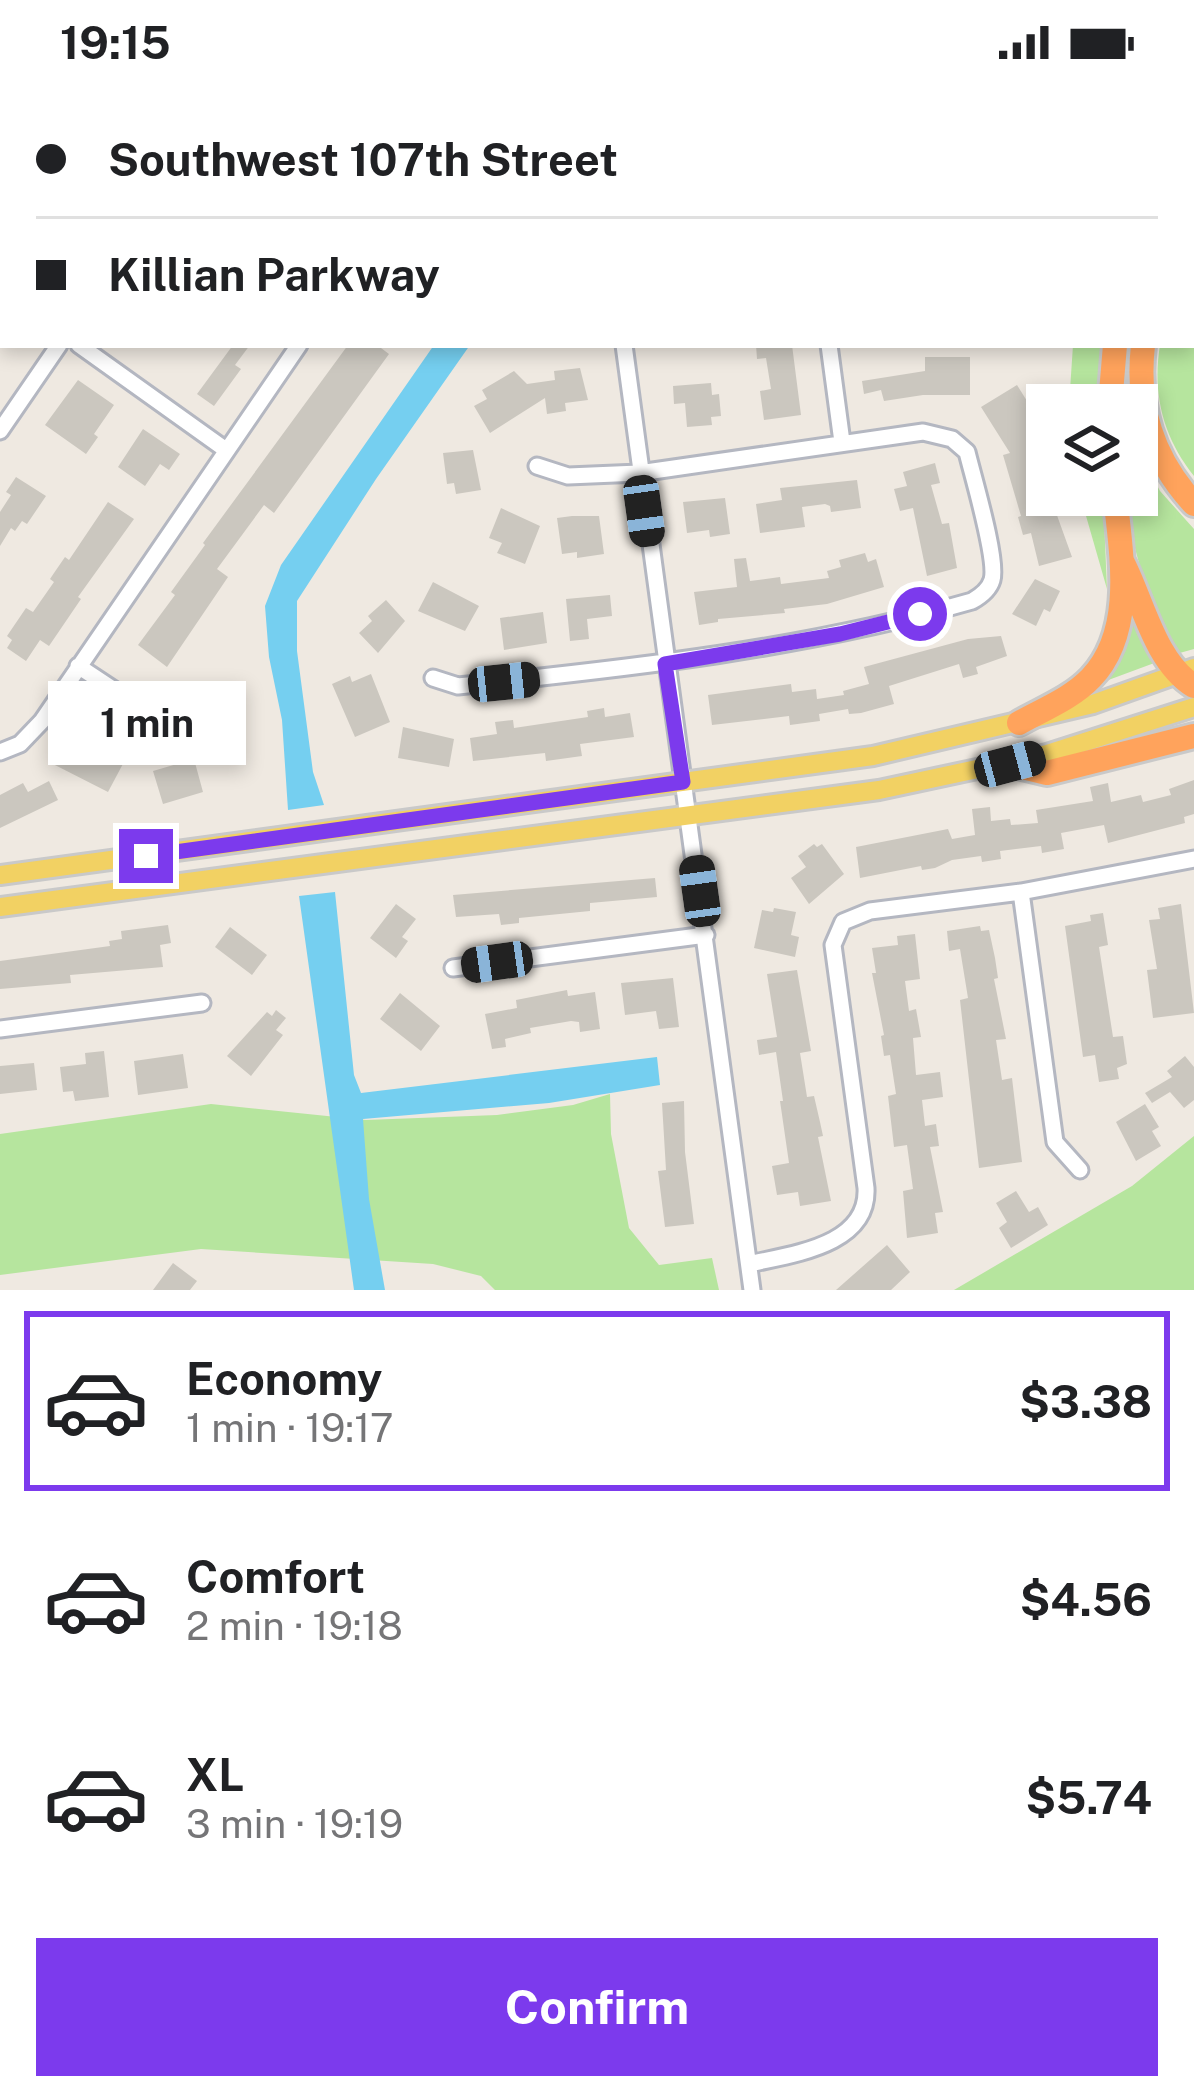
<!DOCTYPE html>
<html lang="en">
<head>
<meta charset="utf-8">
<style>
	:root { --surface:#fff; --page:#f2f2f2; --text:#202124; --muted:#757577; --line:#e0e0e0; --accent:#7c3aed }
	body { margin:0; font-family:"Public Sans",sans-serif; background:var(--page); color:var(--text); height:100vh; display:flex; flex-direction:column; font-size:45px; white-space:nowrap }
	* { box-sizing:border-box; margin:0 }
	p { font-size:39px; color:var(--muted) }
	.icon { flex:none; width:66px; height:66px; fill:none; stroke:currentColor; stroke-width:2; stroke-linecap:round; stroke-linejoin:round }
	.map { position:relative; height:1206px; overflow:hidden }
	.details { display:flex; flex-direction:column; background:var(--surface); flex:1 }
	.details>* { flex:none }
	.guide { position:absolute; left:0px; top:0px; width:1194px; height:264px; box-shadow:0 6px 18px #0003; display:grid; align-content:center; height:264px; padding:0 36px; background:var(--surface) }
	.buttons { position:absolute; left:1026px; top:300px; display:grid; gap:24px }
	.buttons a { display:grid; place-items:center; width:132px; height:132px; border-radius:0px; background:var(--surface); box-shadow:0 6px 18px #0003; font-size:60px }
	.end { position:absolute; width:54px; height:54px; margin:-27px; border:15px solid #7c3aed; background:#fff; box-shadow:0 0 0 6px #fff }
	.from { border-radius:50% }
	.bubble { position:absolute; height:84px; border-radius:0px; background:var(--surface); box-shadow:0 6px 18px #0003; font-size:39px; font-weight:700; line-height:84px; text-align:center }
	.car { position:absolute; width:36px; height:72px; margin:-36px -18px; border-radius:15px; box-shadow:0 0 9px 3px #0007; background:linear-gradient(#222 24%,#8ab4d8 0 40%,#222 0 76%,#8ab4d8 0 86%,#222 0) }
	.guide b { display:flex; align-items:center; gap:42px; height:114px; font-size:45px }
	.guide b+b { border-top:3px solid var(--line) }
	.guide i { width:30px; height:30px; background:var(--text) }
	ul { padding:21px 0 0; list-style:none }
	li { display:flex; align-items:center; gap:36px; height:180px; margin:0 24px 18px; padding:0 12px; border:6px solid transparent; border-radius:0px }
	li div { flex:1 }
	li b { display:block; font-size:45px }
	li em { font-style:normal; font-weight:700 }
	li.current { border-color:var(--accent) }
	li>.icon { width:108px; height:108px; stroke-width:1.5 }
	.action { display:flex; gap:24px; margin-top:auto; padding:24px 36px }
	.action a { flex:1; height:138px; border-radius:0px; background:var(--accent); color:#fff; font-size:48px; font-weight:700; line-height:138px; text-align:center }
	.status { display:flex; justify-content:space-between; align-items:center; height:84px; padding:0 60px; background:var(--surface); direction:ltr }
	.status svg { height:33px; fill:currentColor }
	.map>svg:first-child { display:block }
	.green { fill:#b6e59e }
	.water { fill:#75cff0 }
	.building { fill:#cbc7bf }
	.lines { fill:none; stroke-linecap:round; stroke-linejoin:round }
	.minor-casing { stroke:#b4b7c1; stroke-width:21 }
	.major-casing { stroke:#c9c9c9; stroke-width:24 }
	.highway-casing { stroke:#c9c9c9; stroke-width:30 }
	.minor { stroke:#fff; stroke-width:15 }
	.major { stroke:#f2d163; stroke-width:18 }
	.highway { stroke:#ffa35c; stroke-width:24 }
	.route { stroke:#7c3aed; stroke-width:15 }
</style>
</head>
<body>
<div class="status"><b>19:15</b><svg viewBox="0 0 49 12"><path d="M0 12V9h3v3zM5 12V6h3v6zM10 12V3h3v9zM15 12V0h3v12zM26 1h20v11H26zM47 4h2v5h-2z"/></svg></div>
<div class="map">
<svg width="1194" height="1206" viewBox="0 0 1194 1206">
	<rect width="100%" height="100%" fill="#efe9e1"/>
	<path class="green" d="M 1194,192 L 1194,392 C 1163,353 1152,310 1160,261 L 1191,261 Z
		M 1073,261 L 1107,261 L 1101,321 L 1069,321 Z
		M 1137,363 L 1160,407 L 1194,445 L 1194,565 L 1176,570 C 1149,523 1133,465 1124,411 L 1137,411 L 1137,400 L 1141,412 L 1146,410 L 1137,386 Z
		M 1080,411 L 1103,411 L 1107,505 Z
		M 1133,527 L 1157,578 L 1103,598 L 1101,597 Z
		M 610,1010 L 611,1050 L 629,1144 L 659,1181 L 712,1174 L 719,1206 L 495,1206 L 481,1192 L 433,1180 L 201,1165 L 0,1191 L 0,1050 L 211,1020 L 366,1036 L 497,1031 L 573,1021 Z
		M 1194,1052 L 1194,1206 L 954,1206 L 1132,1102 Z"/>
	<path class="water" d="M 434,261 L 470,261 L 376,395 L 297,517 L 297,567 L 313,688 L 324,721 L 288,726 L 282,636 L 269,573 L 265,522 L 281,481 Z
		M 335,808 L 354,991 L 361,1009 L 657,973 L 660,1001 L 549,1019 L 363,1035 L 369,1115 L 385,1206 L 354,1206 L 299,812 Z"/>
	<path class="building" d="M 233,261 L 250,261 L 235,281 L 241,285 L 214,322 L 197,310 Z
		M 348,261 L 377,261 L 389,270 L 274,429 L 264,421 L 217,485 L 228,493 L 167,583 L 138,561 L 175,511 L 171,508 L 205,461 L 203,459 Z
		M 756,261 L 792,261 L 801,331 L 764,336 L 760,307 L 771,305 L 766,274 L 757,275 Z
		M 925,273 L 970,273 L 970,311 L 923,311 L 884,317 L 881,306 L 864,310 L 862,297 L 925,287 Z
		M 580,284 L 588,316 L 565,319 L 566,327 L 547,330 L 545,314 L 490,349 L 474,322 L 487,315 L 482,306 L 514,287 L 527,300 L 555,296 L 554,287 Z
		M 78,296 L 114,321 L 94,350 L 98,353 L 86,370 L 45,341 Z
		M 711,299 L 712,311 L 719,310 L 721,332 L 711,333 L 712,341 L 687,343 L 685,319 L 674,320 L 673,302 Z
		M 1017,301 L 1042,341 L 1029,349 L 1051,424 L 1054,423 L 1072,473 L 1039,482 L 1031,449 L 1023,451 L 1018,433 L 1021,432 L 1003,371 L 1010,369 L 981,323 Z
		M 143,345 L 180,370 L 169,386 L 160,380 L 145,402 L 118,383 Z
		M 473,366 L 481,406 L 456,410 L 454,399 L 447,400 L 443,369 Z
		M 935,379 L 940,399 L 931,401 L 942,440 L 949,439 L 957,484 L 927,492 L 913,424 L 900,427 L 894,405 L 907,402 L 903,388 Z
		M 16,393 L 46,412 L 27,440 L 22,437 L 15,447 L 11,444 L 0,462 L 0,428 L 11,411 L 6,408 Z
		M 857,396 L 861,424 L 831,428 L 830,422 L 825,420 L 802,423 L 805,443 L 760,449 L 756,420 L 782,416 L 780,404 Z
		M 725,414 L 730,450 L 710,453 L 709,446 L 687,449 L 683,418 Z
		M 108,418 L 134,435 L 78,513 L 81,515 L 49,562 L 40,556 L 26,577 L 7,564 L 12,556 L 7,552 L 26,524 L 33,528 L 54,498 L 50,495 L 54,489 L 65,473 L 69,476 Z
		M 501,424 L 540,442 L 525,480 L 497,469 L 502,459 L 489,454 Z
		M 572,432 L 599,432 L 604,470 L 577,474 L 577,468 L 562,470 L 557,434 Z
		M 865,469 L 868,478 L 876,475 L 884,503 L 827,520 L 784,525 L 785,529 L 718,535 L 718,538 L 699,541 L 694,508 L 737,503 L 734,475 L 746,474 L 750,497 L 780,493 L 781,500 L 829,494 L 827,487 L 841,483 L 839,476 Z
		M 1035,495 L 1060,507 L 1050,528 L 1044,525 L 1036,542 L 1012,530 Z
		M 433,498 L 479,522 L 465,547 L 418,527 Z
		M 610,511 L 612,532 L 587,535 L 589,555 L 570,557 L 566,515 Z
		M 386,516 L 405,537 L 378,569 L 359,549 L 372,537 L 368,532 Z
		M 543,528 L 547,559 L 504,566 L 500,534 Z
		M 1001,552 L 1007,572 L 976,583 L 978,590 L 963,594 L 959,580 L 889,602 L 894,620 L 861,629 L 849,630 L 848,625 L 819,630 L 820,637 L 790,641 L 789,632 L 712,641 L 708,611 L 791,600 L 792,608 L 816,605 L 817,615 L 844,611 L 843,607 L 869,600 L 864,583 L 968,555 Z
		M 371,590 L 390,638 L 355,653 L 332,600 L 350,592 L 352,598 Z
		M 208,616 L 240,622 L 233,666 L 200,661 Z
		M 604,624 L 605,633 L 630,629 L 634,653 L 580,660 L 582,672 L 546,677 L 545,669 L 473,677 L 470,654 L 497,650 L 495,638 L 513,636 L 514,644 L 588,633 L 587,627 Z
		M 403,643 L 454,655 L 449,683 L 398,674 Z
		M 67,647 L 125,676 L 108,708 L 51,679 Z
		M 194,675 L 203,708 L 163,720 L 153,687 Z
		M 1194,696 L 1194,730 L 1184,733 L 1185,739 L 1108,759 L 1104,741 L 1061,749 L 1064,765 L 1042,769 L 1041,762 L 1000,767 L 1001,775 L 982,778 L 981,772 L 952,776 L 935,784 L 922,786 L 921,782 L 860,794 L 856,763 L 948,745 L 952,755 L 975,751 L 972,725 L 990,723 L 991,737 L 1010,735 L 1011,741 L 1038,739 L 1036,726 L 1093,717 L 1090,703 L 1108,699 L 1111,718 L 1141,711 L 1143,718 L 1171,711 L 1169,705 Z
		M 49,697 L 58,716 L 0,744 L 0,711 L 23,699 L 28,708 Z
		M 814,760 L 817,763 L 822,760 L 844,790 L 809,820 L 791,794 L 806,783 L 798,772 Z
		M 655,794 L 657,813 L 590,819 L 590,827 L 519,834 L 519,839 L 501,841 L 499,830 L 456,833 L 453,811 Z
		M 396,820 L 416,835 L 402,853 L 408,857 L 396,874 L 370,854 Z
		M 1181,820 L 1194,929 L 1153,934 L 1147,886 L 1157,885 L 1149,836 L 1160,835 L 1158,824 Z
		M 774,824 L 796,828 L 791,851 L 799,853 L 795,873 L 754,864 L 762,826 L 773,828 Z
		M 1103,829 L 1108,861 L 1099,863 L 1113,953 L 1123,952 L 1127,980 L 1117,984 L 1119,995 L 1099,998 L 1095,971 L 1083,973 L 1065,842 L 1091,837 L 1090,831 Z
		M 168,841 L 171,859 L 160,861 L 163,883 L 70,891 L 71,899 L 0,905 L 0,877 L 110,862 L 109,857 L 122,855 L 121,847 Z
		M 980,842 L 981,847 L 989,846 L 995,874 L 998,894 L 994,895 L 1006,955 L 996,956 L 1002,996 L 1012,994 L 1022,1078 L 979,1084 L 960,916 L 968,914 L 960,865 L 949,867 L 947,847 Z
		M 230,843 L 267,871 L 252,891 L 215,863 Z
		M 915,850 L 920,895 L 905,897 L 909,927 L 916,925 L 921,953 L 913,954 L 916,991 L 940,988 L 943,1013 L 922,1016 L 925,1042 L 936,1040 L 939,1062 L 930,1063 L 943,1128 L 935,1129 L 938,1149 L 907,1154 L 903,1107 L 913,1105 L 907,1061 L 894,1063 L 888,1012 L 896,1010 L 890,971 L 884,972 L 881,952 L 884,951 L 872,889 L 876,889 L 872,864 L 898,861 L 897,852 Z
		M 797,886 L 811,967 L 800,969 L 807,1013 L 814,1012 L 820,1038 L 823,1052 L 818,1053 L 831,1117 L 800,1122 L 798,1108 L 777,1111 L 772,1082 L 789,1079 L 780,1017 L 783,1017 L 776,968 L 759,971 L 757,956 L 777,953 L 767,890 Z
		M 673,894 L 679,943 L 659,945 L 656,927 L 625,931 L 621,899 Z
		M 567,906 L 568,912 L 595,908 L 600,945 L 580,948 L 579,938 L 571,937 L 530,944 L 531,949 L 505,955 L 506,963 L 492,965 L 485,930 L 517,924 L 516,916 Z
		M 400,909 L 440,942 L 421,967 L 380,935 Z
		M 276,926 L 286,934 L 276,946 L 283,951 L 251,992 L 227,972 L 267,928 L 272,932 Z
		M 104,967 L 109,1013 L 75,1017 L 73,1007 L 63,1008 L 60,983 L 86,980 L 85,969 Z
		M 183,970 L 188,1004 L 138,1011 L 134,977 Z
		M 1185,972 L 1194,983 L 1194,1016 L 1184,1024 L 1170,1008 L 1152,1019 L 1145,1009 L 1172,993 L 1167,987 Z
		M 34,979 L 37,1006 L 0,1010 L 0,982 Z
		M 684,1017 L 685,1068 L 694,1140 L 665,1143 L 658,1087 L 666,1086 L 662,1019 Z
		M 1145,1020 L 1159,1043 L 1152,1047 L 1161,1062 L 1136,1077 L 1116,1038 Z
		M 1016,1107 L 1029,1128 L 1038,1123 L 1048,1141 L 1011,1164 L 999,1144 L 1007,1138 L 996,1119 Z
		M 887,1161 L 910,1188 L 891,1206 L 836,1206 Z
		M 173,1179 L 197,1197 L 190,1206 L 153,1206 Z"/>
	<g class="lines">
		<g class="minor-casing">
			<path id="minor" d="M 440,0 L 444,3
				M 237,3 L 239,0
				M 781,3 L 783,0
				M 1055,3 L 1056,0
				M 79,261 L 226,366
				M 624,261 L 752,1206
				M 829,261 L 842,358
				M 0,347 L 59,261
				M 78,582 L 149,629
				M 433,594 L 458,602 C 631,584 804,565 972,517 C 981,512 989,506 992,496 C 998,476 973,393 967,368 L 952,355 L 923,348 L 639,389 L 568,392 L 537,382
				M 0,668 L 20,660 L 42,637 L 299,261
				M 1021,808 L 1055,1058 L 1080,1086
				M 453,884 L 706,851
				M 0,945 L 202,919
				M 749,1180 C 792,1170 869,1162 866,1104 L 833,861 L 843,838 L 870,827 L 1021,808 L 1194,775"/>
		</g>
		<g class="major-casing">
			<path id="major" d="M 0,791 L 873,672 L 1093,620 L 1194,584
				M 0,823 L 879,706 L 1047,670 L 1194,623"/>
		</g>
		<g class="highway-casing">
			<path id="highway" d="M 1191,55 L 1194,47
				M 1191,172 L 1194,169
				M 1143,261 C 1136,323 1152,374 1194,420
				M 1110,321 L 1115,261
				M 1123,479 C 1143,518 1155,578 1194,602
				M 1019,639 C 1044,625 1072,614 1091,594 C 1136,547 1121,469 1115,411
				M 1010,680 L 1047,689 L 1194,652"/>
		</g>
		<use href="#minor" class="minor"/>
		<use href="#major" class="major"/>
		<use href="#highway" class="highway"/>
	</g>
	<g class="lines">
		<path class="route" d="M 146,772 L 683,698 L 665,580 L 840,550 L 920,530"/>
	</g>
</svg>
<div class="buttons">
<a><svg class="icon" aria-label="layers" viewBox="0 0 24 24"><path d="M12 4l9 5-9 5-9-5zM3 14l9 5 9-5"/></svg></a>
</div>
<i class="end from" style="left:920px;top:530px"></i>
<i class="end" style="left:146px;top:772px"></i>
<div class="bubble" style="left:48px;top:597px;width:198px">1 min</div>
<i class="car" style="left:644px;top:427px;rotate:172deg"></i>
<i class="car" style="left:504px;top:598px;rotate:84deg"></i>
<i class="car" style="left:1010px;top:680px;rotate:75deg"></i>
<i class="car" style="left:700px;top:807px;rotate:352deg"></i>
<i class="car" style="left:497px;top:878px;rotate:262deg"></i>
<div class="guide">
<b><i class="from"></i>Southwest 107th Street</b>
<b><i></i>Killian Parkway</b>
</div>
</div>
<section class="details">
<ul>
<li class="current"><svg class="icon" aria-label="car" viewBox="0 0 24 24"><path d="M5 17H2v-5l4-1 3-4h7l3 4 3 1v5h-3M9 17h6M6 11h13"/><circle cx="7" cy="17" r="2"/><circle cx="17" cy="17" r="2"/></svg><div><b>Economy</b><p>1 min · 19:17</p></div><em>$3.38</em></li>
<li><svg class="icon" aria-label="car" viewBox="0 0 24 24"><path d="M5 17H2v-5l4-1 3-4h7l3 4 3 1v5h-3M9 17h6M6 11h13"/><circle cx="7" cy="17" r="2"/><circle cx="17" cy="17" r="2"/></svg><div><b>Comfort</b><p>2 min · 19:18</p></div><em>$4.56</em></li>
<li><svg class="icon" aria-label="car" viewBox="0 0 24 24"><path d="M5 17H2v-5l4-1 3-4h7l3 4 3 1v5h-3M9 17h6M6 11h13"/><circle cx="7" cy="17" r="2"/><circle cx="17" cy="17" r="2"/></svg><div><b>XL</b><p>3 min · 19:19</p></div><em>$5.74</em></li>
</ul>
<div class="action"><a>Confirm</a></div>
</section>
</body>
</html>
